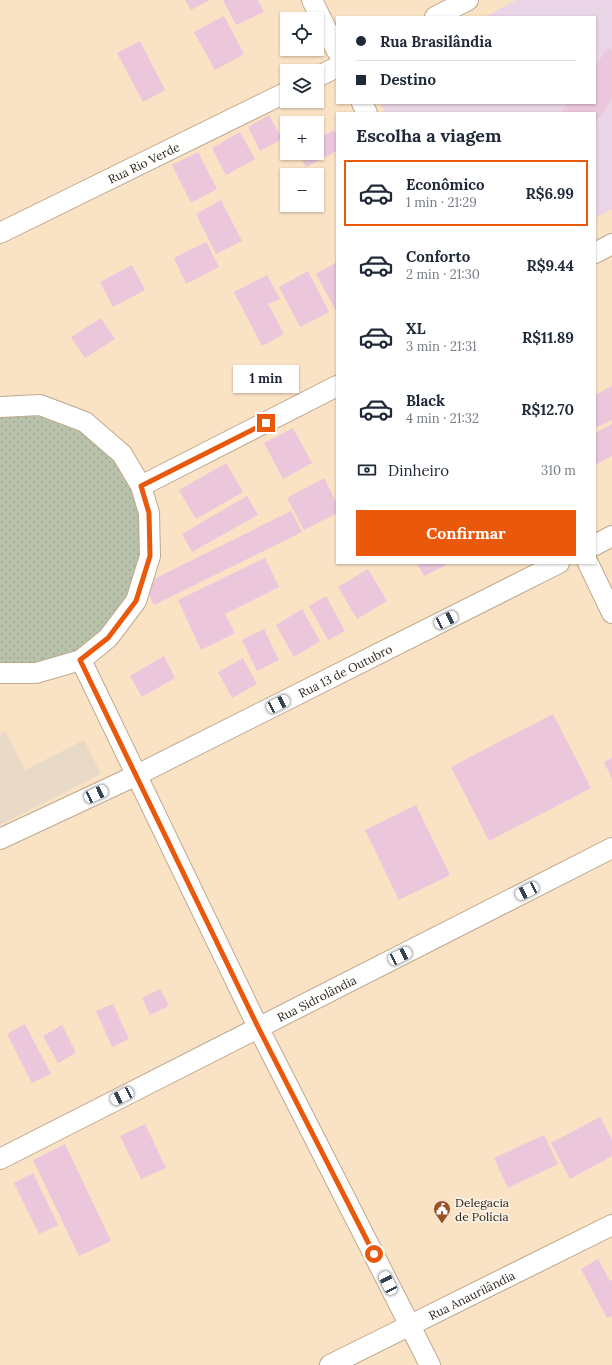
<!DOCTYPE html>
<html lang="pt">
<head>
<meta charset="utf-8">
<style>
	:root { --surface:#fff; --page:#f2f2f3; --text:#1f2937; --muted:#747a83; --line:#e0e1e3; --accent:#ea580c }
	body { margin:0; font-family:Lora,serif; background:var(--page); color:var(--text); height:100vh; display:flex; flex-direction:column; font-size:15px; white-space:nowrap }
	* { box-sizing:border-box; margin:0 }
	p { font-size:13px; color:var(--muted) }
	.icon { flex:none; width:22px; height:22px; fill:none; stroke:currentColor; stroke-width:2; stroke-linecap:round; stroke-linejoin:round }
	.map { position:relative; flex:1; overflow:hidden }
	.sheet { position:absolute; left:336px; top:112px; width:260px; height:452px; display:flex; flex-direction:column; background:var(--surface); border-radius:0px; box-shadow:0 1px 3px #0004 }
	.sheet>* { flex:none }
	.guide { position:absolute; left:336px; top:16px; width:260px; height:88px; border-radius:0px; box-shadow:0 1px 3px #0004; display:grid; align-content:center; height:88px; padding:0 20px; background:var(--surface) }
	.controls { position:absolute; left:280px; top:12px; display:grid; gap:8px }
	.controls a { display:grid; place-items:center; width:44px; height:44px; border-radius:0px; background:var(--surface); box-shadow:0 1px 3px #0004; font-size:20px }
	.end { position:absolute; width:18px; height:18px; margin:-9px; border:5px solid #ea580c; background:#fff; box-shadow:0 0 0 2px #fff }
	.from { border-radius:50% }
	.bubble { position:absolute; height:28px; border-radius:0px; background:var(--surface); box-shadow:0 1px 3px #0004; font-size:13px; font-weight:800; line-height:28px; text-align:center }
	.car { position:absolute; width:12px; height:24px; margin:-12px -6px; border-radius:5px; box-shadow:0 0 3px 1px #0007; background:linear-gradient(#fff 24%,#345 0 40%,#fff 0 76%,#345 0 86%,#fff 0) }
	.guide b { display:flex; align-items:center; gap:14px; height:38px; font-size:15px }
	.guide b+b { border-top:1px solid var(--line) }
	.guide i { width:10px; height:10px; background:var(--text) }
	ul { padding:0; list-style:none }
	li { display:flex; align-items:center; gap:12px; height:66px; margin:0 8px 6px; padding:0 12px; border:2px solid transparent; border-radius:0px }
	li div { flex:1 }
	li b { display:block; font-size:15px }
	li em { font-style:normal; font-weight:800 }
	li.selected { border-color:var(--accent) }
	li>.icon { width:36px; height:36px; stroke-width:1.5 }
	h2 { padding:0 20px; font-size:18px; line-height:48px }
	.pay { display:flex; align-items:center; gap:10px; height:44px; padding:0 20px; font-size:15px }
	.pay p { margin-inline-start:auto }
	.cta { display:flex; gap:8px; margin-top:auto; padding:8px 20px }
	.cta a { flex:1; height:46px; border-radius:0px; background:var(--accent); color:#fff; font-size:16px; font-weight:800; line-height:46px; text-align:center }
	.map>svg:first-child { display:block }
	.education { fill:#e9d5e5 }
	.medical { fill:#e9dac7 }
	.green { fill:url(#green-dots) }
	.building { fill:#ecc6db }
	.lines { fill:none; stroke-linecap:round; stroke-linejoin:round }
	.street-casing { stroke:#bfa98d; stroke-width:22 }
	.street { stroke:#fff; stroke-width:20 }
	.route { stroke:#ea580c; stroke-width:5 }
	.labels { text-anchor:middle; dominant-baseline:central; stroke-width:3.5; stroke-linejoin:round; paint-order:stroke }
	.street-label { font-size:12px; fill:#2f261b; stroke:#fbf2e6 }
	.poi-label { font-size:12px; fill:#2f261b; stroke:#fbf2e6; text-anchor:start }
</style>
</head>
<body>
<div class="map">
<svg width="612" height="1365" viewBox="0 0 612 1365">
	<defs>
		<pattern id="green-dots" width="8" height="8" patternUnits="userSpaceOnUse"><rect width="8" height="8" fill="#b8c1a9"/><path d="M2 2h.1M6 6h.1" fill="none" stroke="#9ea691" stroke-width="1.8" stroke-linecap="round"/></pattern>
	</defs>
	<rect width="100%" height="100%" fill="#fae2c5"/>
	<path class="education" d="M 516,0 L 612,0 L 612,209 L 595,218 L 595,113 L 386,113 L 380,103 L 595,103 L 595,17 L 485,17 Z"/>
	<path class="medical" d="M 5,731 L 25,770 L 84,740 L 101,774 L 0,825 L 0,734 Z"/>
	<path class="green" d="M 38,416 L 80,431 L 114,460 L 131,490 L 139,514 L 140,555 L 127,596 L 101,631 L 76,651 L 35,663 L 4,663 L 0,662 L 0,417 Z"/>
	<path class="building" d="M 185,0 L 210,0 L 191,10 Z
		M 223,0 L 258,0 L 264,12 L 236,25 Z
		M 224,16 L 244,54 L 215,70 L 194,32 Z
		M 140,41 L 165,90 L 143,102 L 117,53 Z
		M 608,48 L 612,51 L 612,99 L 595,123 L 595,113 L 561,113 L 568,103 L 595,103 L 595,66 Z
		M 269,115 L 282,139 L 260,151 L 248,127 Z
		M 334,130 L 337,137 L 337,151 L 306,167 L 299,153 L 317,153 L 317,139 Z
		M 240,132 L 255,159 L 226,175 L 212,148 Z
		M 198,152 L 217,189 L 191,203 L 172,165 Z
		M 221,200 L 242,241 L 216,254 L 196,214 Z
		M 206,242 L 219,267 L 186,284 L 174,258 Z
		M 337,262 L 337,313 L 316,274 Z
		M 132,265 L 145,290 L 113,307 L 100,282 Z
		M 308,271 L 329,312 L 300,327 L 279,287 Z
		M 267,275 L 280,299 L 268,304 L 284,334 L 262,346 L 234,292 Z
		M 101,318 L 115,339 L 85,358 L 71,337 Z
		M 612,386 L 612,420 L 595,428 L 595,395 Z
		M 612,424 L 612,456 L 595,465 L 595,433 Z
		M 293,428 L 312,463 L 283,479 L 264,443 Z
		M 226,463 L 243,492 L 196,519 L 179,490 Z
		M 324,478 L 337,504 L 337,513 L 304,530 L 287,498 Z
		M 247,496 L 258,515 L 192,552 L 182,534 Z
		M 291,511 L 302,532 L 154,605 L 144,584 Z
		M 265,558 L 279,587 L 225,614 L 235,633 L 201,650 L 178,600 Z
		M 417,563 L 445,563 L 446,565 L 424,576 Z
		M 368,569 L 387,601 L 357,619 L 338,587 Z
		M 326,596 L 345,631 L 328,640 L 309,606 Z
		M 302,609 L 320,641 L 294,657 L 276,625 Z
		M 264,629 L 279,660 L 257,671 L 242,640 Z
		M 164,656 L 175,678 L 142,697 L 130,676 Z
		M 243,658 L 257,684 L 232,698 L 218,672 Z
		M 553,714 L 591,788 L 489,841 L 451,767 Z
		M 612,758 L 612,779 L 604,762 Z
		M 416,805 L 450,875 L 399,900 L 365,830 Z
		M 160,989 L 169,1006 L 150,1015 L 142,998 Z
		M 113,1004 L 129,1039 L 112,1047 L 96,1011 Z
		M 25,1024 L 51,1074 L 32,1083 L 7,1034 Z
		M 62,1025 L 76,1053 L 58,1063 L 43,1036 Z
		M 600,1117 L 612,1140 L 612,1156 L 570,1179 L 551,1143 Z
		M 145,1124 L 166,1168 L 141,1179 L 120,1136 Z
		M 544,1135 L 558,1164 L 508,1188 L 494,1158 Z
		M 65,1144 L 111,1241 L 79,1256 L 33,1160 Z
		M 33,1173 L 58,1225 L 39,1234 L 14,1183 Z
		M 598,1259 L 610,1281 L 612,1280 L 612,1316 L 607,1318 L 581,1269 Z"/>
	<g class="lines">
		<g class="street-casing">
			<g id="street">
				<path d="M 312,0 L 337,51"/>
				<path d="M 435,17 L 468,0"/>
				<path d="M 317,77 L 337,67"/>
				<path d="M 362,103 L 367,113"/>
				<path id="s1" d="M 0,233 L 287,92"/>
				<path d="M 595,253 L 612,244"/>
				<path d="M 0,407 L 40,405 L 85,422 L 122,454 L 141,486 L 149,513 L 150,556 L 136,601 L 108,638 L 81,660 L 36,673 L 0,673"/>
				<path d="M 141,486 L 337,386"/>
				<path d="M 595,545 L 612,536"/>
				<path d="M 588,563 L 612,613"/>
				<path d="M 81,660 L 258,1027 L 430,1365"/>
				<path id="s2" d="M 0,839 L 137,775 L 559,563"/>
				<path id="s3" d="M 0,1159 L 612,848"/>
				<path id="s4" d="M 330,1365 L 612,1225"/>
			</g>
		</g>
		<use href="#street" class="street"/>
	</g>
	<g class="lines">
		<path class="route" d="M 266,423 L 141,486 L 149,513 L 150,556 L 136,601 L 108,638 L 80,660 L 258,1027 L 374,1254"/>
	</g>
	<defs>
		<g id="civic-pin" transform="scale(0.9)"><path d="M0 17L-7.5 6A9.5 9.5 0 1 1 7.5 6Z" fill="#985426" stroke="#fbf2e6"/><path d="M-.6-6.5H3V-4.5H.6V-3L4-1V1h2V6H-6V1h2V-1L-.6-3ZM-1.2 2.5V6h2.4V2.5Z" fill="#fff"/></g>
	</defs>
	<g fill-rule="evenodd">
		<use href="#civic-pin" x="442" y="1209"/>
	</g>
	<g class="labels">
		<g class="street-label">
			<text stroke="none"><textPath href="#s1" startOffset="160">Rua Rio Verde</textPath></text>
			<text stroke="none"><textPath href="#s2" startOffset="384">Rua 13 de Outubro</textPath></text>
			<text stroke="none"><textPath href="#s3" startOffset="355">Rua Sidrolândia</textPath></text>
			<text stroke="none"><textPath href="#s4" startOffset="158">Rua Anaurilândia</textPath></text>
		</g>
		<g class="poi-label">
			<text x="455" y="1202">Delegacia<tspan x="455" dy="14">de Polícia</tspan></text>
		</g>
	</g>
</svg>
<div class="controls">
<a><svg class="icon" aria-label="locate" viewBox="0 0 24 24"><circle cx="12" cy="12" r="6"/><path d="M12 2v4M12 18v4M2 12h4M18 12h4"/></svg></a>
<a><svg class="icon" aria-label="layers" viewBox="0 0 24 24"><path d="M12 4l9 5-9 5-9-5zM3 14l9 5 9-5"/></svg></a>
<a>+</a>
<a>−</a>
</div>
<i class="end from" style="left:374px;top:1254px"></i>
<i class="end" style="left:266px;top:423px"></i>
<div class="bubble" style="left:233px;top:365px;width:66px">1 min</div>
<i class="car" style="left:446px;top:620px;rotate:63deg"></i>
<i class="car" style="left:278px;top:704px;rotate:63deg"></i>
<i class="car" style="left:96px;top:794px;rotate:65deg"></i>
<i class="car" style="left:527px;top:891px;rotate:243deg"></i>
<i class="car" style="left:400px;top:956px;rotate:63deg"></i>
<i class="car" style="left:122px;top:1096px;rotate:243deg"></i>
<i class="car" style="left:388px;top:1283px;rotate:333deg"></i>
<div class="guide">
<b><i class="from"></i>Rua Brasilândia</b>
<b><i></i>Destino</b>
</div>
<section class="sheet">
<h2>Escolha a viagem</h2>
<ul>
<li class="selected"><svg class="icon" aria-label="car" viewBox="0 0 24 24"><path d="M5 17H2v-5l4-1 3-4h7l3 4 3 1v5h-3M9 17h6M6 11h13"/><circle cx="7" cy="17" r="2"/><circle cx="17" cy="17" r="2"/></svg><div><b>Econômico</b><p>1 min · 21:29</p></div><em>R$6.99</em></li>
<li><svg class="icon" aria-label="car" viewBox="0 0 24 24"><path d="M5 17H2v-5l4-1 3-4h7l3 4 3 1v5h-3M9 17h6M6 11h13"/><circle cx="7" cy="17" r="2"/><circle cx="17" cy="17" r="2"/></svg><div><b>Conforto</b><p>2 min · 21:30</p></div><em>R$9.44</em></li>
<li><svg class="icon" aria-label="car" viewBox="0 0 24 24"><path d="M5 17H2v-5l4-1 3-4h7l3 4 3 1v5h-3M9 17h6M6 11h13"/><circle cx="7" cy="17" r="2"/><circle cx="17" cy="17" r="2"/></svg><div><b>XL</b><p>3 min · 21:31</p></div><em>R$11.89</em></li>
<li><svg class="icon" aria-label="car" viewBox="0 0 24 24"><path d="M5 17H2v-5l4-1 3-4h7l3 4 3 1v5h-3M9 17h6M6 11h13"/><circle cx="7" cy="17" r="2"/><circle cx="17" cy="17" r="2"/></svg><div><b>Black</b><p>4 min · 21:32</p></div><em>R$12.70</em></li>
</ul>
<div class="pay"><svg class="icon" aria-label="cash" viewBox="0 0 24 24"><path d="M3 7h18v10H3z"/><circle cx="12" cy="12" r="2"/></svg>Dinheiro<p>310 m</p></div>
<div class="cta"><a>Confirmar</a></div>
</section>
</div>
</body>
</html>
